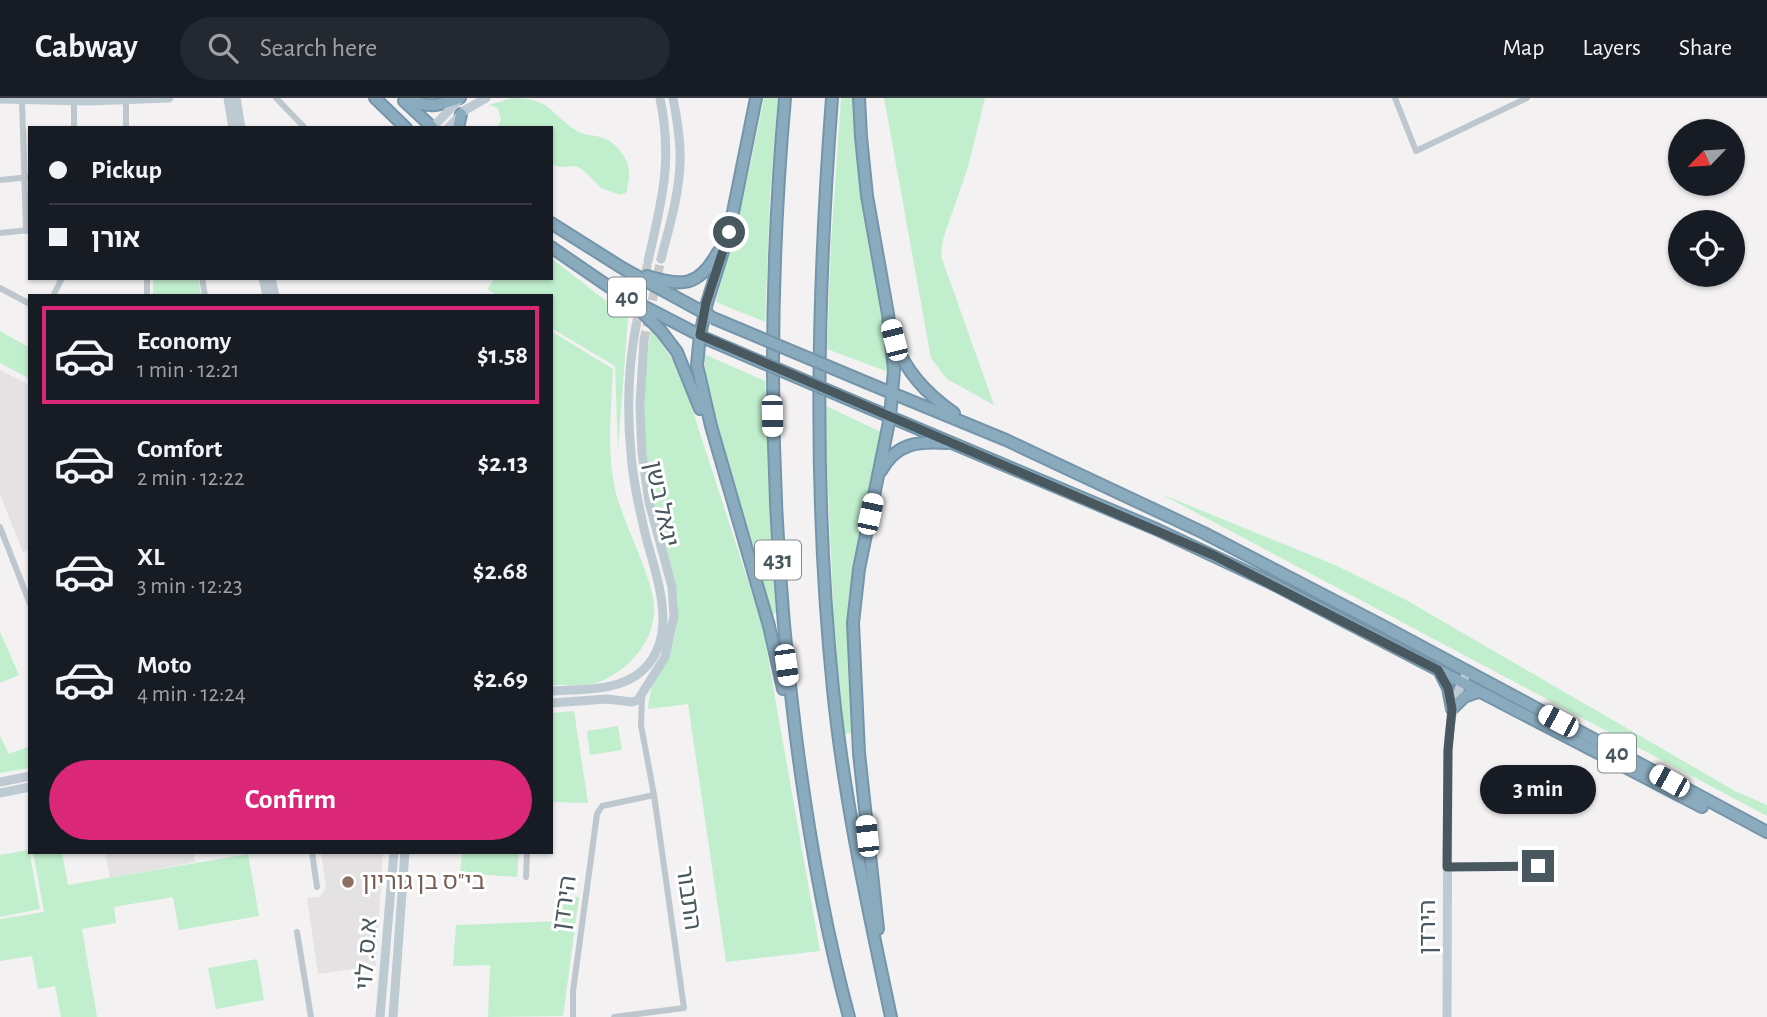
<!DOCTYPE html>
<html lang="en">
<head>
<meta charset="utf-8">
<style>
	:root { --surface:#171b24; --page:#242831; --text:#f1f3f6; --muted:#9ea1a6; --line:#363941; --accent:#db2777 }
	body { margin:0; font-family:"Alegreya Sans","Noto Sans Hebrew",sans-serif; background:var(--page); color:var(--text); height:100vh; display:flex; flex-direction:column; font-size:26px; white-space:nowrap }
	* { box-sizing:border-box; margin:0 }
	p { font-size:23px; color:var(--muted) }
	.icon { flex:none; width:38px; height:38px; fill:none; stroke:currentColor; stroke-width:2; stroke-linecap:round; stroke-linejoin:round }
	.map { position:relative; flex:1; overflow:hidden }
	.side { position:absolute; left:28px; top:196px; width:525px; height:560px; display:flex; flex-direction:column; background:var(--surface); border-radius:0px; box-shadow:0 2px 5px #0004 }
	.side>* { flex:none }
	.banner { position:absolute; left:28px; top:28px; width:525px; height:154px; border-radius:0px; box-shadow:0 2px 5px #0004; display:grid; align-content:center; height:154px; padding:0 21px; background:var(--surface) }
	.needle { width:46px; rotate:245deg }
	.fabs { position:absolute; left:1668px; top:21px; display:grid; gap:14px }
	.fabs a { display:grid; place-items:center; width:77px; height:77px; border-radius:50%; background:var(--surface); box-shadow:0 2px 5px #0004; font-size:35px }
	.end { position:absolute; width:32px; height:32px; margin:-16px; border:9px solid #49575e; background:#fff; box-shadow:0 0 0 4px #fff }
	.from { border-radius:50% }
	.bubble { position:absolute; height:49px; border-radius:24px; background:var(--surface); box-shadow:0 2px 5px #0004; font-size:23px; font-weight:600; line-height:49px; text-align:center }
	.car { position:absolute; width:21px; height:42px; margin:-21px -10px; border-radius:9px; box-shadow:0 0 5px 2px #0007; background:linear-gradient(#fff 24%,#345 0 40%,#fff 0 76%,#345 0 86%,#fff 0) }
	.banner b { display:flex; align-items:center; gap:24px; height:66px; font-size:26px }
	.banner b+b { border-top:2px solid var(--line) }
	.banner i { width:18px; height:18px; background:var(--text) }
	ul { padding:12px 0 0; list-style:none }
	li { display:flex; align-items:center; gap:21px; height:98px; margin:0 14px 10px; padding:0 7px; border:4px solid transparent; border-radius:0px }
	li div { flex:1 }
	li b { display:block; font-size:26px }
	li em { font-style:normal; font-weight:600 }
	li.active { border-color:var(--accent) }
	li>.icon { width:63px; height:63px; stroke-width:1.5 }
	.action { display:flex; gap:14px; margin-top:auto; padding:14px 21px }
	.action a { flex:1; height:80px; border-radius:42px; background:var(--accent); color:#fff; font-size:28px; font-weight:600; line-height:80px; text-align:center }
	header { display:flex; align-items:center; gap:42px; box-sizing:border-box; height:98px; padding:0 35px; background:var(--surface); border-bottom:2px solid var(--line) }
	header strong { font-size:33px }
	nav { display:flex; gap:38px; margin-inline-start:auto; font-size:24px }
	.search { width:490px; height:63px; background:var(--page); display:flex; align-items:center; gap:18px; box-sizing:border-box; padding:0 24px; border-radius:38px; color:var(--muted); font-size:26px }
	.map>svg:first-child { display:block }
	.education { fill:#e4e2e3 }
	.green { fill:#c1efce }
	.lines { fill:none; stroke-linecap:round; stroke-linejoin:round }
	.secondary-tunnel { stroke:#c8cacc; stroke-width:9; stroke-dasharray:9 4.5; stroke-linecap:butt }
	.highway-casing { stroke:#7595aa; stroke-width:14 }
	.street { stroke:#bdc7cd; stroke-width:6 }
	.secondary { stroke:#bdcad2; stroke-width:9 }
	.highway { stroke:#8aaabe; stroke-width:10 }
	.highway-bridge-casing { stroke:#7595aa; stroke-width:14; stroke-linecap:butt }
	.highway-bridge { stroke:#8aaabe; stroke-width:10 }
	.route { stroke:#49575e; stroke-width:9 }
	.education-dot { fill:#8d6e63; stroke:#fff; stroke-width:2.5 }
	.labels { text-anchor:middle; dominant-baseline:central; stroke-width:6; stroke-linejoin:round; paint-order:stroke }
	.shield { fill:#fff; stroke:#80898e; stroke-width:2 }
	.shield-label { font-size:23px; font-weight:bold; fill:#49575e }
	.street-label { font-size:24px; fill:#49575e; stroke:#fff }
	.education-label { font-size:24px; fill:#785e54; stroke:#fff; text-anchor:start }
</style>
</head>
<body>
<header>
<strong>Cabway</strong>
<div class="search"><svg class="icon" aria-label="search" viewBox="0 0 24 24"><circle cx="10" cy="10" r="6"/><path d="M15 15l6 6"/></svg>Search here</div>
<nav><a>Map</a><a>Layers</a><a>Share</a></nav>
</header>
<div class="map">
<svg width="1767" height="919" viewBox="0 0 1767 919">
	<rect width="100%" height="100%" fill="#f3f1f1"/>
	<path class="education" d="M 0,272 L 30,287 L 30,452 L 23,454 L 0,397 Z
		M 105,754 L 193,754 L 195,764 L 110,780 Z
		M 321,754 L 383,754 L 376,868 L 318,876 L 307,800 L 320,799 L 326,790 Z"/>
	<path class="green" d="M 512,0 C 551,0 549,15 577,33 C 587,39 593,36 603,40 C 614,43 629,60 629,73 C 630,79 627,87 627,94 L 621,97 L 601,90 L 583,72 L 576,68 L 561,69 L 551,66 L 551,30 L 497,30 L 501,22 L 498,10 L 489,7 Z
		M 764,0 L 778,0 L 770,97 L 765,224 L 716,204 L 751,64 Z
		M 841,0 L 855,0 L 870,139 L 888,257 L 888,274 L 827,251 L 831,145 Z
		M 884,0 L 985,0 L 968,69 L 943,141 L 941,158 L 994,307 L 947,281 L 931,260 Z
		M 551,160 L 628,220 L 618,351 L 615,268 L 551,230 L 551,198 L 498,198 L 487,191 L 495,180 L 551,180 Z
		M 153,180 L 198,180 L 201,198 L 153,198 Z
		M 651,231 L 672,261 L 683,283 L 762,526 L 820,853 L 726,864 L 688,606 L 648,611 C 650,586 655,584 666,562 C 675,545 678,525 678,505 C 678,476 662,451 656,423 C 644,359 640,295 651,231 Z
		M 0,233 L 30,250 L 30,281 L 0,265 Z
		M 551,233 L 613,271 C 611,313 606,358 617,399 C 627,432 644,462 652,495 C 662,534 635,569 599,584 C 586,589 565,587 551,587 Z
		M 704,256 L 765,283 L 778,513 L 771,519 L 707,288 Z
		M 824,307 L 881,334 L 849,498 L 847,523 L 853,636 L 844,635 L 834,522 Z
		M 1161,396 L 1335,467 L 1406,502 L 1735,693 L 1767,707 L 1767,718 Z
		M 0,534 L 19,577 L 0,585 Z
		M 574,613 L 588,705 L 551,704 L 551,615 Z
		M 618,628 L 622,652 L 590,657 L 587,633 Z
		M 0,638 L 9,656 L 30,648 L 30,670 L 0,675 Z
		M 29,752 L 40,811 L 0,819 L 0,757 Z
		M 33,754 L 62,754 L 68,787 L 248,756 L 259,818 L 179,832 L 173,799 L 114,809 L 116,825 L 82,831 L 97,919 L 61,919 L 55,888 L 38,891 L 32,858 L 0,863 L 0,821 L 44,814 Z
		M 462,754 L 519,754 L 517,779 L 460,775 Z
		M 563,798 L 579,799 L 563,918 L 488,919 L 490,867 L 453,868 L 456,827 L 562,823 Z
		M 257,861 L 264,902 L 216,911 L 208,870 Z"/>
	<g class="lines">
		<path class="secondary-tunnel" d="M 636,228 L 648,163
			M 644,242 L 661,161"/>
		<g class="highway-casing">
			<path id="highway" d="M 375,0 L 406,30
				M 406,0 C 429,11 437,8 460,0
				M 756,0 L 729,134 L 707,205 L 700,237 L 697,267 L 711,328 L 769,528 L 783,591
				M 785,0 C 766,215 769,425 796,639 C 808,733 824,827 849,919
				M 832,0 C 817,197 813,394 833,591 C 844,702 868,810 891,919
				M 859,0 L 861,39 L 867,98 L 888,216 L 894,272 L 890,319 L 859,471 L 853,525 L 859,655 L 878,831
				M 404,3 L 433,30
				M 458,30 L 461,16
				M 551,125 L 624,171 L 710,218
				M 551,149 L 618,195 L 705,240
				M 647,178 C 682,189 699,189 718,154
				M 629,201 L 661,233 L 677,254 L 700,311
				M 896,246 C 907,276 928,297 954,315
				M 870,286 L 1006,342 L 1204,435 L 1381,527 L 1767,734
				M 869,310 L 1156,431 L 1271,485 L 1702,709
				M 881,373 C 896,345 918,343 947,345
				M 1440,574 L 1448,590 L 1452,611
				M 1452,611 L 1464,599 L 1478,594"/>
		</g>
		<path class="street" d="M 276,0 L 305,30
			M 1395,0 L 1416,53 L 1527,0
			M 22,2 L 26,133
			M 74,3 L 74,30
			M 126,30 L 126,3
			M 0,82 L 30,79
			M 0,135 L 29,132
			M 202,180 L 205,198
			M 0,190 L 30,206
			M 53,198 L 62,180
			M 147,198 L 147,180
			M 0,429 L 30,506
			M 312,754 L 317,789
			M 1447,769 L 1538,768 L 1537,781
			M 526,779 L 527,754
			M 297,834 L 311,919
			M 573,919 L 573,893 L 597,716 L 602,708 L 654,697
			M 614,919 L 684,910 L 654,697 L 641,627 L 642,598"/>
		<path class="secondary" d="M 228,0 L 233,30
			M 236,0 L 241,30
			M 0,1 L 89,3 L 169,0
			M 432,30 L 458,3
			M 448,30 L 465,12 L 486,0
			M 661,161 C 669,130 679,97 680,65 C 681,43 677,21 673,0
			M 648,163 C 662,102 673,63 660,0
			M 263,180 L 267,198
			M 271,180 L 275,198
			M 551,593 C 581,591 620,594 643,572 C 681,536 655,476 645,435 C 639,409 633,383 631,356 C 627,314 628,270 636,228
			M 551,605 L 607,601 L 632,604 L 638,602 L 665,559 L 674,518 L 672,489 L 649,404 L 642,355 L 640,307 L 644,242
			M 0,684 L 30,678
			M 0,695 L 30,689
			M 380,919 L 394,754
			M 393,919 L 405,754
			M 1447,919 L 1448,652 C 1450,624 1453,599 1467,575"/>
		<use href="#highway" class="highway"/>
		<g class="highway-bridge-casing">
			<path id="highway-bridge" d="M 713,220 L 870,286
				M 707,241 L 869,310"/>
		</g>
		<use href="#highway-bridge" class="highway-bridge"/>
	</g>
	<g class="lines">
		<path class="route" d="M 729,134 L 706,205 L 700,237 L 1213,457 L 1438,572 L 1448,590 L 1452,611 L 1448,652 L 1447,769 L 1538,768"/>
	</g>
	<circle class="education-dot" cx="348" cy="784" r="7"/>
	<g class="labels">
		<g class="shield">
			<rect x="608" y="179.5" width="38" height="39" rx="5"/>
			<rect x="755" y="442.5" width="46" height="39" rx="5"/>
			<rect x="1598" y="635.5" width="38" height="39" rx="5"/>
		</g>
		<g class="shield-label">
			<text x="627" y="199">40</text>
			<text x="778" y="462">431</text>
			<text x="1617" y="655">40</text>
		</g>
		<g class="street-label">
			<text transform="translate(661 406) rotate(78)">יגאל בשן</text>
			<text transform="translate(688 800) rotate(82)">התבור</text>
			<text transform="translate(565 805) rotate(-82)">הירדן</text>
			<text transform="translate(1428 829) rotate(-90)">הירדן</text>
			<text transform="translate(367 856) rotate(-86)">א.ס. לוי</text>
		</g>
		<g class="education-label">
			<text x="362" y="784">בי"ס בן גוריון</text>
		</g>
	</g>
</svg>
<div class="fabs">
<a><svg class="needle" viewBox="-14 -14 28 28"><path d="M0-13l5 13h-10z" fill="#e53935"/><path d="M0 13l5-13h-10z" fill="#9ea1a6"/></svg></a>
<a><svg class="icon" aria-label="locate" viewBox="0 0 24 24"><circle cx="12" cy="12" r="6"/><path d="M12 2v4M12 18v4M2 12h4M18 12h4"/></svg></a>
</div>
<i class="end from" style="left:729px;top:134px"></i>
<i class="end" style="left:1538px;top:768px"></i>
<div class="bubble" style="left:1480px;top:667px;width:116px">3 min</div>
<i class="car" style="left:894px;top:242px;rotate:346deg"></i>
<i class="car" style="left:772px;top:318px;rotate:179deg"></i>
<i class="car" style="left:870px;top:416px;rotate:12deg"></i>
<i class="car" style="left:786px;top:567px;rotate:172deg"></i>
<i class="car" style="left:1558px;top:623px;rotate:298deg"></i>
<i class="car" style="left:1669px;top:683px;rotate:299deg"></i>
<i class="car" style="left:867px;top:738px;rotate:354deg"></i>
<div class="banner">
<b><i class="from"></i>Pickup</b>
<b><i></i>אורן</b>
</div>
<section class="side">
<ul>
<li class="active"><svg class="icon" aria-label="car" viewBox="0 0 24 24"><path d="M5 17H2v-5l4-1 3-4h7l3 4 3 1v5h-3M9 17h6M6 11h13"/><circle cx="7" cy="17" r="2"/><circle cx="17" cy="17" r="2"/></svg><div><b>Economy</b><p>1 min · 12:21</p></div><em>$1.58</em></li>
<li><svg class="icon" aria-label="car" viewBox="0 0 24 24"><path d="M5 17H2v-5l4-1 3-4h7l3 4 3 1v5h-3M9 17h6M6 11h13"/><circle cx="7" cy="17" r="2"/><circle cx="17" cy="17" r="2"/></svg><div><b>Comfort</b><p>2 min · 12:22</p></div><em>$2.13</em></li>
<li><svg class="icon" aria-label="car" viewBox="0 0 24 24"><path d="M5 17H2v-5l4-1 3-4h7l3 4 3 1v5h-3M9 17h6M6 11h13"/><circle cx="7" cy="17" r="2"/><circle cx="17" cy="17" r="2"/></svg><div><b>XL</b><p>3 min · 12:23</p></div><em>$2.68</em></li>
<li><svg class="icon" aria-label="car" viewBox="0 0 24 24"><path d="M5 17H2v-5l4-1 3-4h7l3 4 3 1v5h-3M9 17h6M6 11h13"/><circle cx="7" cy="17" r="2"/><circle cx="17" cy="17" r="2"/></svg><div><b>Moto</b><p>4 min · 12:24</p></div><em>$2.69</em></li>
</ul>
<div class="action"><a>Confirm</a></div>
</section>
</div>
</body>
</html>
